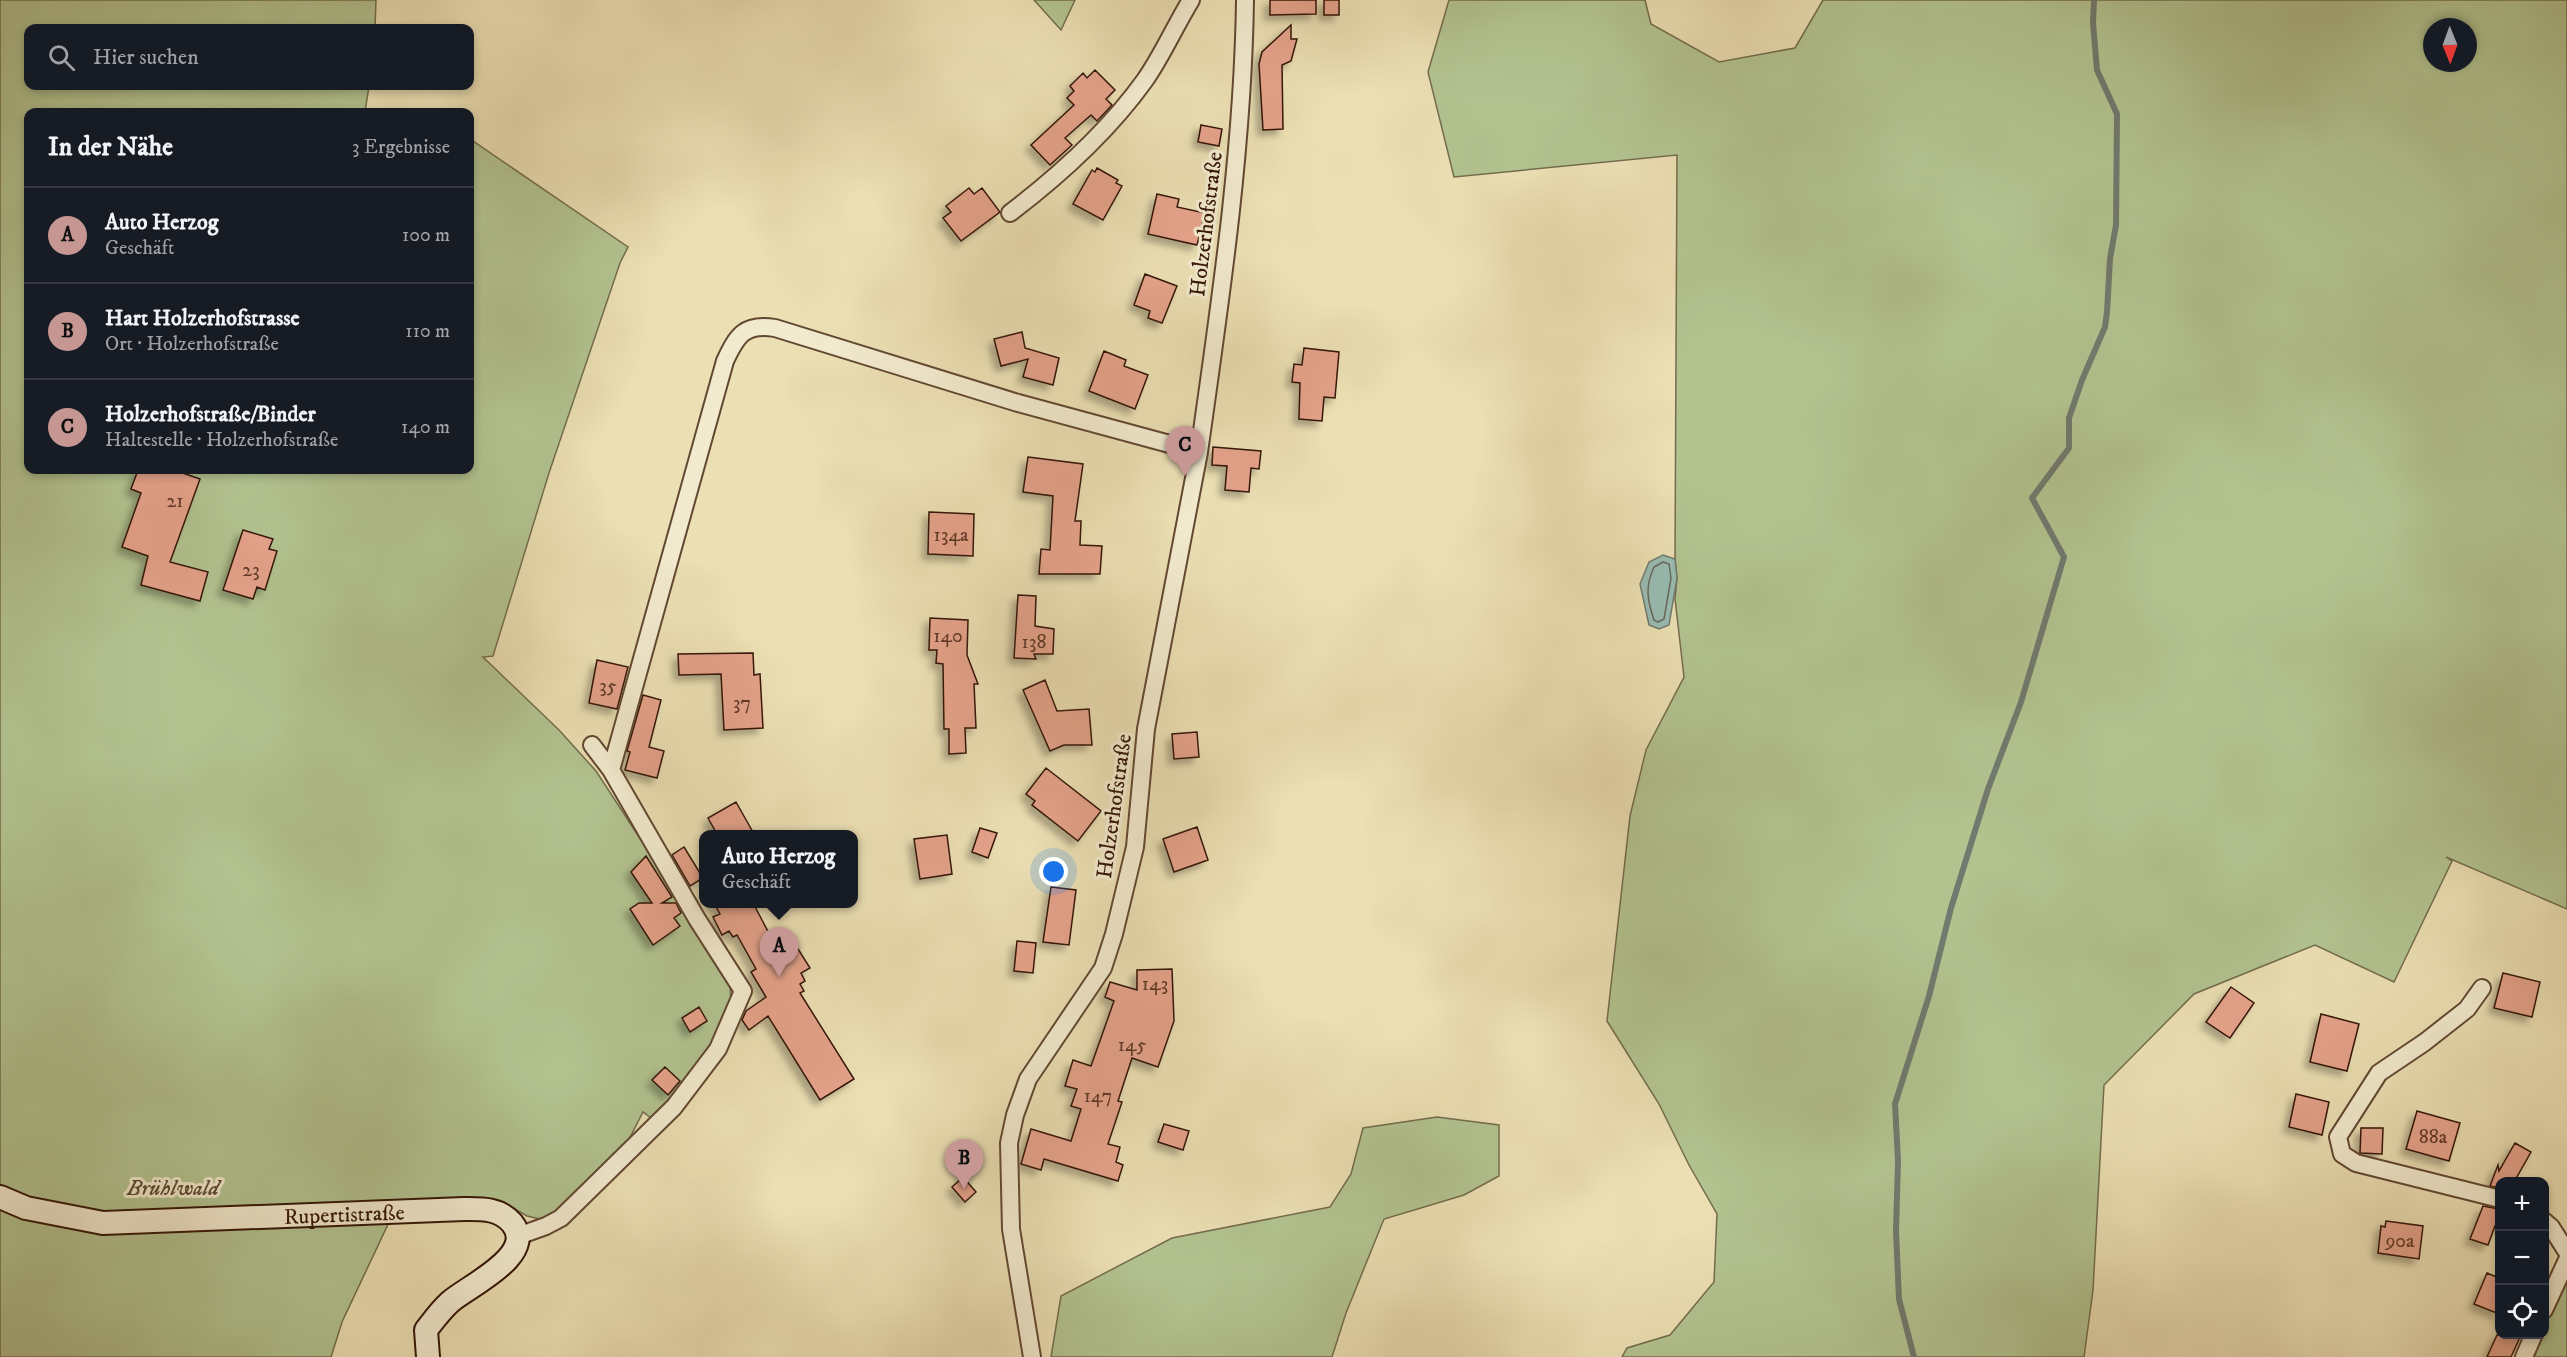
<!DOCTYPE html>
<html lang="de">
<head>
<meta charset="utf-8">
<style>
	:root { --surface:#171b24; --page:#242831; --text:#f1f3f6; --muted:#9ea1a6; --line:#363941; --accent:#c59692 }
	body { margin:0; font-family:"IM FELL DW Pica",serif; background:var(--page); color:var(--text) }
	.controls { position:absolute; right:18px; bottom:18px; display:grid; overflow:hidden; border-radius:12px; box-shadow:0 3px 9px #0003 }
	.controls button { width:54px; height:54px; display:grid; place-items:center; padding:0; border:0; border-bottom:2px solid var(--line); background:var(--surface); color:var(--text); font:30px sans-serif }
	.compass { position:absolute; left:2423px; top:18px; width:54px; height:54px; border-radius:50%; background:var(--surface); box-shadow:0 3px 9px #0003; rotate:179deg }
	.you { position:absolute; left:1054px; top:872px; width:21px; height:21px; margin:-15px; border:4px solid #fff; border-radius:50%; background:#1a73e8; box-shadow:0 0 0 9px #1a73e833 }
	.badge { display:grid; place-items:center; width:39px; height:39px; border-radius:50%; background:var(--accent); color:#111; font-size:20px; font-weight:700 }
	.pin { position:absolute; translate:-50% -50px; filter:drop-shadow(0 2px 3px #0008) }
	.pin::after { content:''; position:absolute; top:32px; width:21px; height:18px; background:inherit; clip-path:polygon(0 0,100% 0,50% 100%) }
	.popup { position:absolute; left:699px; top:830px; width:159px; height:78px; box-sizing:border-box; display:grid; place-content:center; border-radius:12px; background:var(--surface); filter:drop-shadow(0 2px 4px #0005); font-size:20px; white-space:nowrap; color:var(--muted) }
	.popup b { font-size:22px; color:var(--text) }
	.popup::after { content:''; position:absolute; left:50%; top:100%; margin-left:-12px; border:12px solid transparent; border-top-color:var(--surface) }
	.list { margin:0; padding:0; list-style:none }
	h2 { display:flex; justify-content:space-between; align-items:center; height:78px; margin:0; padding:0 24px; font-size:26px }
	h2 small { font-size:20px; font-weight:400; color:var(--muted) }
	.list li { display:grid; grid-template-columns:39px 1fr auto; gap:18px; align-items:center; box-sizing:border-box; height:96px; padding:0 24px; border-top:2px solid var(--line) }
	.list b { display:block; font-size:22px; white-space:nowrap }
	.list p { margin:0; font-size:20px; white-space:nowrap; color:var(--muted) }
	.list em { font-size:20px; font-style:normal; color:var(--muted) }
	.icon { flex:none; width:33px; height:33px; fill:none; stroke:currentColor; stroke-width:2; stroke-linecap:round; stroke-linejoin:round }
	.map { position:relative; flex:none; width:2567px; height:1357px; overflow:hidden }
	.search { position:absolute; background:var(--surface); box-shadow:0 3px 9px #0003; left:24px; top:24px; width:450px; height:66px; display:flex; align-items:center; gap:15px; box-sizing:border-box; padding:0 21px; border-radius:12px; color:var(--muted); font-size:22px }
	.panel { position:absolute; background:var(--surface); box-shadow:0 3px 9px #0003; left:24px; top:108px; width:450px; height:366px; border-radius:12px }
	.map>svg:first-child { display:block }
	.green { fill:#b2c390; stroke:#736c4c; stroke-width:1.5; fill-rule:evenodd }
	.water { fill:#99bcb3; stroke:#717a6e; stroke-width:1.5 }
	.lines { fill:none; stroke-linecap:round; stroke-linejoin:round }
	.shore { stroke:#66695d; stroke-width:1.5 }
	.stream { stroke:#717a6e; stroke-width:6 }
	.building { fill:#e4a28a; stroke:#341607; stroke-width:1.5; filter:url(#shadow) }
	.minor-casing { stroke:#624832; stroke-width:20 }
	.secondary-casing { stroke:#341607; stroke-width:26 }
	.minor { stroke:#f2eace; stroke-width:16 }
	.secondary { stroke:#f2eace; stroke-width:22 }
	.labels { text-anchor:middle; stroke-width:6; stroke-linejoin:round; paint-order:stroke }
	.number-label { font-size:20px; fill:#603928 }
	.street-label { font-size:22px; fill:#341607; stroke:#f2eace }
	.park-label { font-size:22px; font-style:italic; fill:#5a4a30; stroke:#f2eace }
</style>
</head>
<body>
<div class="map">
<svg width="2567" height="1357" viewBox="0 0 2567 1357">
	<defs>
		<filter id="shadow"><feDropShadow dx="-5.5" dy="5.5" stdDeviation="3" flood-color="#0004"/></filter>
	</defs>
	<rect width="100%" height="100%" fill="#ebdfb3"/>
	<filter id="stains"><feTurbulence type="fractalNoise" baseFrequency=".00333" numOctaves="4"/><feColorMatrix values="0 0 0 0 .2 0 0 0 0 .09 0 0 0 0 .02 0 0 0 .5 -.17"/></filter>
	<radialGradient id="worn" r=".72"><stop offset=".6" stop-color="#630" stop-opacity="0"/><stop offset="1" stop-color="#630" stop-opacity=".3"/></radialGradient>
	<path class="green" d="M 0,0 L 376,0 L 375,28 L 28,28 L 28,86 L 369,86 L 365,112 L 28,112 L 28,470 L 470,470 L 470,139 L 628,247 L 620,263 L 549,473 L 493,656 L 483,657 L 559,730 L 596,771 L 688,912 L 730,983 L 731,1004 L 722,1035 L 655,1121 L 643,1112 L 620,1157 L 554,1218 L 544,1220 L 527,1216 L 499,1200 L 399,1201 L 342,1322 L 331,1357 L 0,1357 Z
		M 1034,0 L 1075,0 L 1061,30 Z
		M 1449,0 L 1645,0 L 1651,24 L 1719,62 L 1795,48 L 1823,0 L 2567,0 L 2567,909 L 2446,857 L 2452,861 L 2394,982 L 2315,945 L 2194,994 L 2104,1085 L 2093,1290 L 2084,1357 L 1622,1357 L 1627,1348 L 1670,1335 L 1714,1282 L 1717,1214 L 1689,1165 L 1659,1104 L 1607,1021 L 1630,816 L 1646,750 L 1684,677 L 1675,599 L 1677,578 L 1675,559 L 1677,155 L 1454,177 L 1428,72 ZM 2432,27 L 2468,27 L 2468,63 L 2432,63 Z
		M 1437,1117 L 1499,1125 L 1499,1176 L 1464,1195 L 1384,1219 L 1346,1313 L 1332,1357 L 1051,1357 L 1061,1296 L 1172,1238 L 1330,1207 L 1351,1174 L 1363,1128 Z
		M 2567,1260 L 2567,1357 L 2524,1357 L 2534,1335 L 2544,1334 L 2545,1310 Z"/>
	<path class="water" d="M 1663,555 L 1675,559 L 1677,578 L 1669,625 L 1659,629 L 1649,625 L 1640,584 L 1649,562 Z"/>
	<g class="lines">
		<path class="shore" d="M 1663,562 L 1669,564 L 1671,578 L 1664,619 L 1658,622 L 1654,620 C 1647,599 1645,587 1654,567 Z"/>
		<path class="stream" d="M 1914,1357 L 1899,1299 L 1896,1231 L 1898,1161 L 1895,1104 L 1929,996 L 1951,908 L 1988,789 L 2021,702 L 2064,557 L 2032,498 L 2069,448 L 2069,418 L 2082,380 L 2105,327 L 2107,312 L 2110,259 L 2116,225 L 2117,114 L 2097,70 L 2093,23 L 2094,0"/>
	</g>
	<path class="building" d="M 1270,0 L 1316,0 L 1316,14 L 1270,15 Z
		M 1324,0 L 1339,0 L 1339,15 L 1324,15 Z
		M 1291,25 L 1291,39 L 1297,39 L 1291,61 L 1282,65 L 1283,129 L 1263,130 L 1259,64 L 1262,52 Z
		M 1095,70 L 1115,90 L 1106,99 L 1112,105 L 1097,121 L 1091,115 L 1065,138 L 1072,145 L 1050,165 L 1031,145 L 1074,105 L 1067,98 L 1074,91 L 1070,86 L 1083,73 L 1087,78 Z
		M 1201,125 L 1222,129 L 1219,146 L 1198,142 Z
		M 1097,168 L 1118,180 L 1116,183 L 1122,186 L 1103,220 L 1073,204 L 1092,170 L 1095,172 Z
		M 969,188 L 974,194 L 982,188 L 1000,212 L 961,241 L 943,218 L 951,212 L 946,206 Z
		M 1157,194 L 1179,199 L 1177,207 L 1205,213 L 1197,245 L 1148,234 Z
		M 1145,274 L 1177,286 L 1162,323 L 1148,318 L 1150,311 L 1134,305 Z
		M 1022,332 L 1025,348 L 1059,358 L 1053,385 L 1023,377 L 1028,359 L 1001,366 L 994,339 Z
		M 1304,348 L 1339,352 L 1335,398 L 1324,397 L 1322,421 L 1299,419 L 1300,383 L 1292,382 L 1294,364 L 1302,365 Z
		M 1104,351 L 1126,360 L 1124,366 L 1148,375 L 1135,409 L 1089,391 Z
		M 1213,447 L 1261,451 L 1259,469 L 1251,468 L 1249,492 L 1225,490 L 1227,466 L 1212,465 Z
		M 1028,457 L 1083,464 L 1075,521 L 1081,521 L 1080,545 L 1102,546 L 1100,574 L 1039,574 L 1041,549 L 1050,550 L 1053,496 L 1023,492 Z
		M 138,470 L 174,470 L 200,479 L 170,562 L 208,572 L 200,601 L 141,585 L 148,556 L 122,547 L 141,493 L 131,489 Z
		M 929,512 L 974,514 L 973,556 L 928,554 Z
		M 243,530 L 273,539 L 269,549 L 277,551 L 265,590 L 257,587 L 253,599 L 223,590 Z
		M 1018,595 L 1036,596 L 1035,626 L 1054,629 L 1053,654 L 1034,654 L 1036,659 L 1014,658 Z
		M 930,618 L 968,620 L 967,655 L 978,684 L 974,684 L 976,728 L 965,728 L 966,753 L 949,754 L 949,729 L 944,729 L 943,664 L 936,663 L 937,650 L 929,650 Z
		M 753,653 L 754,675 L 760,674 L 763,728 L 724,730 L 721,674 L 679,675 L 678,654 Z
		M 597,660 L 628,667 L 617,709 L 589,703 Z
		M 1045,680 L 1057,711 L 1089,709 L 1092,745 L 1064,745 L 1050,751 L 1023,690 Z
		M 643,695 L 661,700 L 649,747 L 664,751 L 657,778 L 625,770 L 630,752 L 627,751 Z
		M 1197,732 L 1199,757 L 1174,759 L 1172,734 Z
		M 1046,768 L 1101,811 L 1078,841 L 1032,805 L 1035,801 L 1026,794 Z
		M 736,802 L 754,834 L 717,834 L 708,818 Z
		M 1197,827 L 1208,860 L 1174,872 L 1163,839 Z
		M 980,828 L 997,833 L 988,858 L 972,852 Z
		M 947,835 L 952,874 L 920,879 L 914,839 Z
		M 684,847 L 703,878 L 690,886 L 672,855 Z
		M 646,856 L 672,897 L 662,903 L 676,903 L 681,913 L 674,918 L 680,926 L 653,945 L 630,909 L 639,903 L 652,903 L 631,872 Z
		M 1051,887 L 1076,890 L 1069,945 L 1043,942 Z
		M 714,903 L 753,903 L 780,954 L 795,944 L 810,968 L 801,973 L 805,981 L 800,984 L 804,991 L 800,993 L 854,1079 L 820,1100 L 768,1016 L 749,1030 L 742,1020 L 746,1011 L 766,997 L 751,972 L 756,969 L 737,935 L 733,937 L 729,931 L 722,935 L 713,917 L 720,914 Z
		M 1017,941 L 1036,943 L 1033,973 L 1014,971 Z
		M 1172,969 L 1174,1021 L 1158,1067 L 1132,1058 L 1118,1101 L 1122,1102 L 1108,1144 L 1120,1147 L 1116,1162 L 1123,1165 L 1118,1181 L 1044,1159 L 1041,1170 L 1021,1164 L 1031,1129 L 1071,1141 L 1081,1109 L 1071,1106 L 1077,1089 L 1065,1086 L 1073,1060 L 1091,1066 L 1114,1001 L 1105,997 L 1110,982 L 1137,990 L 1137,970 Z
		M 2503,973 L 2540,982 L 2532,1017 L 2494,1008 Z
		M 2231,987 L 2254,1003 L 2230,1038 L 2206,1022 Z
		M 699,1007 L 707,1021 L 690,1032 L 682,1018 Z
		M 2321,1014 L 2359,1024 L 2347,1071 L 2310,1062 Z
		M 665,1067 L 680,1081 L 668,1095 L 652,1080 Z
		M 2296,1094 L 2329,1102 L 2322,1135 L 2289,1127 Z
		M 2417,1111 L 2460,1123 L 2449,1161 L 2406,1149 Z
		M 1164,1124 L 1189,1131 L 1183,1150 L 1158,1142 Z
		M 2361,1128 L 2383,1128 L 2382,1154 L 2360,1153 Z
		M 2515,1143 L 2531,1152 L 2514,1182 L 2499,1182 L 2499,1188 L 2490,1186 L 2498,1165 L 2499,1171 Z
		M 963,1177 L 976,1192 L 965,1202 L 952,1187 Z
		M 2483,1206 L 2499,1209 L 2499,1227 L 2495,1226 L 2488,1245 L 2470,1239 Z
		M 2386,1221 L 2423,1226 L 2419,1259 L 2378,1253 L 2381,1226 L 2385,1227 Z
		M 2487,1273 L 2499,1278 L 2499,1314 L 2474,1304 Z
		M 2497,1335 L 2521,1335 L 2511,1357 L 2487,1357 Z"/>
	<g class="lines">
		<defs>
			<path id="minor" d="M 1010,213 C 1060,175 1107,133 1145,80 C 1162,56 1175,26 1191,0
				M 611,770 L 725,361 C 737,335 745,323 775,328 L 1018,403 L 1199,452
				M 2482,988 L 2467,1009 L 2425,1042 L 2379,1073 L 2338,1137 L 2342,1154 L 2356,1163 L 2500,1199
				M 2544,1221 L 2551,1227 L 2567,1252
				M 518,1236 L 546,1226 L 561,1218 L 674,1107 L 718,1049 L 743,991 L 697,919 L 611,770 L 592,745
				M 2544,1310 L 2567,1260
				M 1032,1357 L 1011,1229 L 1009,1143 L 1015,1115 L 1028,1079 L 1103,968 L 1114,934 L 1135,847 L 1146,729 L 1199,452 C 1220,303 1243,151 1245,0
				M 2524,1357 L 2534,1334"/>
			<g id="secondary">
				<path id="s1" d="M 0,1197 L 26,1208 L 103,1223 L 464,1209 C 482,1209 499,1208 512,1223 C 538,1255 468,1286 450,1302 C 441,1310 433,1321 426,1330 L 428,1357"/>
			</g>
		</defs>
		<use href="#minor" class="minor-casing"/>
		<use href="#secondary" class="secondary-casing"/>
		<use href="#minor" class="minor"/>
		<use href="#secondary" class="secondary"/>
	</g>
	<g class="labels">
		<g class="number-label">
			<text x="175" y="507">21</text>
			<text x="951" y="541">134a</text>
			<text x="251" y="576">23</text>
			<text x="948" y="642">140</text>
			<text x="1034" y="648">138</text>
			<text x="608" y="692">35</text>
			<text x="742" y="709">37</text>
			<text x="1155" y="990">143</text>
			<text x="1132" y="1051">145</text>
			<text x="1098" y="1102">147</text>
			<text x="2433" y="1143">88a</text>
			<text x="2400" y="1247">90a</text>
		</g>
		<g class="street-label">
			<text transform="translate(1205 224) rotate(-83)" y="8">Holzerhofstraße</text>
			<text transform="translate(1113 806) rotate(-82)" y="8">Holzerhofstraße</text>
			<text dy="8" stroke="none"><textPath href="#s1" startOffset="348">Rupertistraße</textPath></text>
		</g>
		<g class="park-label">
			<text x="173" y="1195">Brühlwald</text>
		</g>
	</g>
	<rect width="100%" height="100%" filter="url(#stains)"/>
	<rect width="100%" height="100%" fill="url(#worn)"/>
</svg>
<div class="controls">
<button>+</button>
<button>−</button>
<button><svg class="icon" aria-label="locate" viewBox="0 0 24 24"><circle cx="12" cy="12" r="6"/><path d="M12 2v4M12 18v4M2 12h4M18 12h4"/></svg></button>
</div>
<svg class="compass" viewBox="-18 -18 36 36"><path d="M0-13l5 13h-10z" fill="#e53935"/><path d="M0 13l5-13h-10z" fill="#9ea1a6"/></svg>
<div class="you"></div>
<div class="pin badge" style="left:779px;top:977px">A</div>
<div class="popup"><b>Auto Herzog</b>Geschäft</div>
<div class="pin badge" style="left:964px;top:1189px">B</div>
<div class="pin badge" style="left:1185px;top:476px">C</div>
<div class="search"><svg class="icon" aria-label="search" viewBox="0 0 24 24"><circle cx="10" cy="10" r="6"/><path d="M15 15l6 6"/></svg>Hier suchen</div>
<section class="panel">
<h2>In der Nähe<small>3 Ergebnisse</small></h2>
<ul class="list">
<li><span class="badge">A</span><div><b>Auto Herzog</b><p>Geschäft</p></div><em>100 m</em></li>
<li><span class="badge">B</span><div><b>Hart Holzerhofstrasse</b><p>Ort · Holzerhofstraße</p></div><em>110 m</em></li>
<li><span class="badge">C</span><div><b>Holzerhofstraße/Binder</b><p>Haltestelle · Holzerhofstraße</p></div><em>140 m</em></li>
</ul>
</section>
</div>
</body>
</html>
